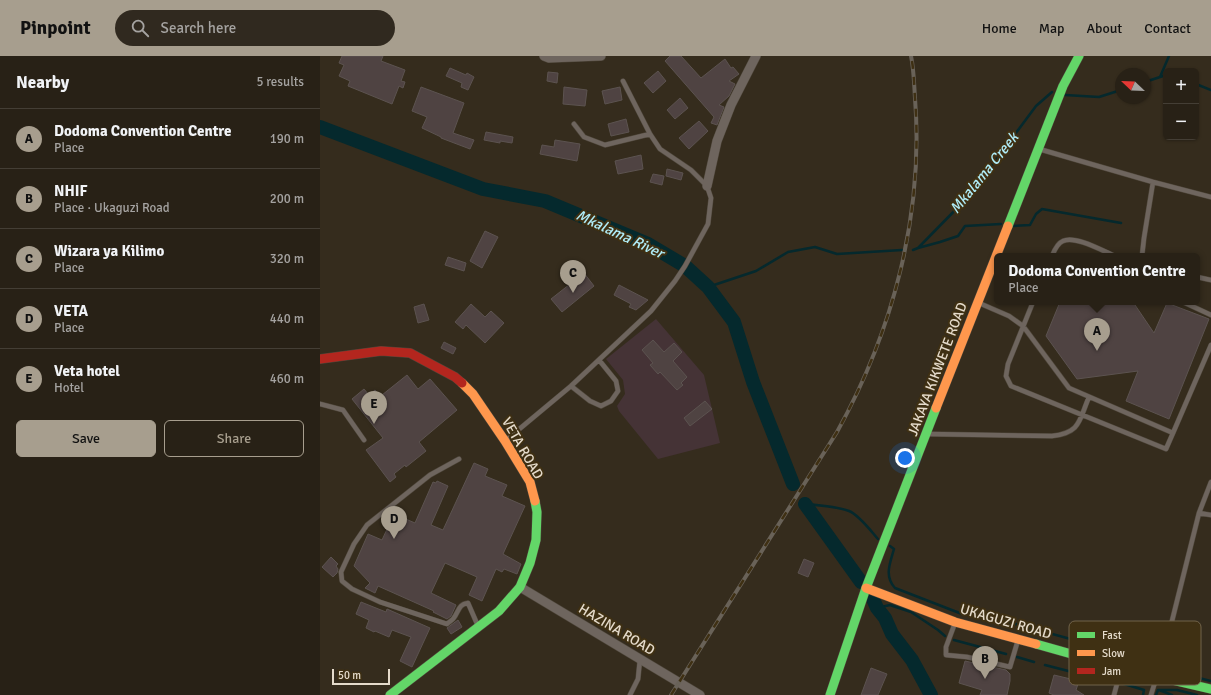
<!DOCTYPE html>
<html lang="en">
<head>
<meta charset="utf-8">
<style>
	:root { --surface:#282116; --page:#30291f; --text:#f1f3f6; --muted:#a5a3a1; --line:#443e35; --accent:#a79e8e }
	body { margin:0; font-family:Signika,sans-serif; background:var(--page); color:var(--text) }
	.controls { position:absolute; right:12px; top:12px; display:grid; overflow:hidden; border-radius:6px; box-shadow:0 1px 3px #0004 }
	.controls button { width:36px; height:36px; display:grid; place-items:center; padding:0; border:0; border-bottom:1px solid var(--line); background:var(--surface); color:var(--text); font:20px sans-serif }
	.compass { position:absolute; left:795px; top:12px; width:36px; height:36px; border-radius:50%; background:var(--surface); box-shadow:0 1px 3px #0004; rotate:293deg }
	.scale { position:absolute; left:12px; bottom:10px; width:58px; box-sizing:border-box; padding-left:4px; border:2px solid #e5dbcb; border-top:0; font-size:11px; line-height:14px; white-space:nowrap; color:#e5dbcb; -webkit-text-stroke:3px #3f3013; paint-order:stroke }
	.you { position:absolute; left:585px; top:402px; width:14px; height:14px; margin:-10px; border:3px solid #fff; border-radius:50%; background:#1a73e8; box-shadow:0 0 0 6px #1a73e833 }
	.badge { display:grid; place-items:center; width:26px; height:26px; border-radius:50%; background:var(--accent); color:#111; font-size:13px; font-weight:700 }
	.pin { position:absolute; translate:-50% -33px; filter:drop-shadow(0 1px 2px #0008) }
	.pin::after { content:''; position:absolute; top:21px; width:14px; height:12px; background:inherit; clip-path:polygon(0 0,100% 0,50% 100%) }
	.popup { position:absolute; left:674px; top:197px; width:206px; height:52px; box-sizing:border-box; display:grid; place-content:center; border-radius:6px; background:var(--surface); filter:drop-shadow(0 1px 3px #0005); font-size:13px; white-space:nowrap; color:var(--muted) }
	.popup b { font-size:15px; color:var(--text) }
	.popup::after { content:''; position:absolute; left:50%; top:100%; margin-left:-8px; border:8px solid transparent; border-top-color:var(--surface) }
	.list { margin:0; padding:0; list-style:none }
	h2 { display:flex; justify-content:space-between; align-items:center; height:52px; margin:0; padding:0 16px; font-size:17px }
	h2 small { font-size:13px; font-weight:400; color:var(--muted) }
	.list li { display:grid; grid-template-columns:26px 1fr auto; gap:12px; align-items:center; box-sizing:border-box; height:60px; padding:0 16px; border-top:1px solid var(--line) }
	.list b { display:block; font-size:15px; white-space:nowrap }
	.list p { margin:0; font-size:13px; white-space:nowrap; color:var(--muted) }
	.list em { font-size:13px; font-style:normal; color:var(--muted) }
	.actions { display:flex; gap:8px; padding:12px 16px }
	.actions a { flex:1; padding:9px 0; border:1px solid var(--accent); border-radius:6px; text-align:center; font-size:14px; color:var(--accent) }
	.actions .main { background:var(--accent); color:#111 }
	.icon { flex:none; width:22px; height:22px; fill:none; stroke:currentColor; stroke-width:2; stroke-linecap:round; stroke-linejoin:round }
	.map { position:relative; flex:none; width:891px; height:639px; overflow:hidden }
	header { display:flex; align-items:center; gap:24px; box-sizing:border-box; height:56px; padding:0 20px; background:var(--accent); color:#111 }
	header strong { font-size:19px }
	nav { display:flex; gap:22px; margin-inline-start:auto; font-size:14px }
	.search { width:280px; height:36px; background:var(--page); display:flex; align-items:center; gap:10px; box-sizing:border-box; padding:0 14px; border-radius:22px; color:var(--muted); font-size:15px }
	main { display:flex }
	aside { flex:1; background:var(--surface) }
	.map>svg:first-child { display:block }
	.education { fill:#453336 }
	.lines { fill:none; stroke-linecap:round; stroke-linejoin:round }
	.stream { stroke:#05292d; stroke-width:2.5 }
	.river { stroke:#05292d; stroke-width:14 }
	.building { fill:#4f4342; stroke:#5c5350 }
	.lane-casing { stroke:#4f473b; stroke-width:5.5 }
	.street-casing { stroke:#4f473b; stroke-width:10 }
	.fast-casing { stroke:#4f473b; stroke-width:10 }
	.slow-casing { stroke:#4f473b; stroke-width:10 }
	.jam-casing { stroke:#4f473b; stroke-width:10 }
	.lane { stroke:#6e655e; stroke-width:4.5 }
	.street { stroke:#6e655e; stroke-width:9 }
	.fast { stroke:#63d668; stroke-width:9 }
	.slow { stroke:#ff974d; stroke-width:9 }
	.jam { stroke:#b3261e; stroke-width:9 }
	.rail-casing { stroke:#696258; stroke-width:4 }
	.rail { stroke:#3f3013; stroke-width:2.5; stroke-dasharray:8; stroke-linecap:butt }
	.labels { text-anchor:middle; stroke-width:4; stroke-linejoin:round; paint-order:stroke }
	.street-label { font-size:14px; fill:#e5dbcb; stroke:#3f3013 }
	.water-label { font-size:15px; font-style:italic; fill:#b0edf8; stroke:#3f3013 }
	.key { fill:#3f3013; stroke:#71634a; stroke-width:1 }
	.key-label { font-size:11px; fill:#e5dbcb }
</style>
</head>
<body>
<header>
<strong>Pinpoint</strong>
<div class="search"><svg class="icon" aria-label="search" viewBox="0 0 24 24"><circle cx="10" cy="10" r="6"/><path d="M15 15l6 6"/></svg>Search here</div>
<nav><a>Home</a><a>Map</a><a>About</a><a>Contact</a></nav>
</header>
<main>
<aside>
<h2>Nearby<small>5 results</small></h2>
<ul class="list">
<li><span class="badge">A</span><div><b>Dodoma Convention Centre</b><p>Place</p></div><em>190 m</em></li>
<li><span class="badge">B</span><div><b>NHIF</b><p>Place · Ukaguzi Road</p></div><em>200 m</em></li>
<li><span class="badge">C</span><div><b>Wizara ya Kilimo</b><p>Place</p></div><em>320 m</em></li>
<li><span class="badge">D</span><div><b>VETA</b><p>Place</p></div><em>440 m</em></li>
<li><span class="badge">E</span><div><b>Veta hotel</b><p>Hotel</p></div><em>460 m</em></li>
</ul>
<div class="actions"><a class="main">Save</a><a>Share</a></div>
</aside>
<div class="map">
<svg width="891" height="639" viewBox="0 0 891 639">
	<rect width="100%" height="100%" fill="#352c1d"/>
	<path class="education" d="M 336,263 L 384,319 L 400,387 L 338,403 L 299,355 L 297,350 L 305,338 L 303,324 L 286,303 Z"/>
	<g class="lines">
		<path class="stream" d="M 840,21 L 849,0
			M 825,26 L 846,19
			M 876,28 L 891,34
			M 745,39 L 779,41 L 801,34
			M 693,170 L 710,169 L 716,158 L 722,153 L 801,167
			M 598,192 L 620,186 L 638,180 L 645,170 L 681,168
			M 593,194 L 598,192 L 649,140 L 716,50 L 732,36
			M 388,231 L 436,215 L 468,196 L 495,191 L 517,198 L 582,194
			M 485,448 C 499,449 516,450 529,455 C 539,459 551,475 558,483
			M 570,490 L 574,493 C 570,507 564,520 575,532 L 642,558 L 663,559 L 776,590 L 800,602 L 833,610
			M 557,552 L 570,549 L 591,556 L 618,574 L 625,580
			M 634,584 L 686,598
			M 697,601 L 714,606
			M 725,609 L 791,626
			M 845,613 L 855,615
			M 863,618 L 891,625
			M 801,627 L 824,634 L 823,639
			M 838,634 L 857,634 L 877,639
			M 839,634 L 852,639
			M 836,639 L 838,634"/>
		<path class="river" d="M 0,71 L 163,133 L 225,145 L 328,188 L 365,210 L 388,231 L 414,266 L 433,326 L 473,428
			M 485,448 L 541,526
			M 553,543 L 557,552 L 565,562 L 572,578 L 592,604 L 611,639"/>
	</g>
	<path class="building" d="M 22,0 L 63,0 L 61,5 L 85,14 L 81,25 L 85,26 L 83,32 L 79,30 L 72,48 L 28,30 L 30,25 L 19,20 L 24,9 L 19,7 Z
		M 350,0 L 361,0 L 381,22 L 405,3 L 411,12 L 413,11 L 419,18 L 409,25 L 415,28 L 409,40 L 399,49 L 404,51 L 397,69 L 391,67 L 394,61 L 345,5 Z
		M 130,12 L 146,19 L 147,17 L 154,21 L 148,34 L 141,31 L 142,27 L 126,20 Z
		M 338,15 L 346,25 L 333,37 L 324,27 Z
		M 228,16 L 238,17 L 237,27 L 227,25 Z
		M 101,31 L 144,47 L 133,77 L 154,84 L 150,93 L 121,82 L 121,81 L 102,72 L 107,61 L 92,55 Z
		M 244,31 L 267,34 L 265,50 L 243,48 Z
		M 300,31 L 302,44 L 285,48 L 282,35 Z
		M 360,42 L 368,52 L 355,63 L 347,54 Z
		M 306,63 L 309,76 L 291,80 L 288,68 Z
		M 379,65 L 388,75 L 369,93 L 359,82 Z
		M 166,76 L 193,81 L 192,87 L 180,85 L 180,87 L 164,84 Z
		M 235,84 L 260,88 L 257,105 L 220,98 L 222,89 L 234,91 Z
		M 321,99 L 323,113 L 298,118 L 295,105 Z
		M 347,113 L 363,117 L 361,124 L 346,120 Z
		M 333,118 L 344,120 L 342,129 L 330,126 Z
		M 165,175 L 178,181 L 162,212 L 150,205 Z
		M 128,201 L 146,207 L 144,215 L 125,209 Z
		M 252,207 L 263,212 L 260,219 L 249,214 Z
		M 264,217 L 274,230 L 242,256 L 231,243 Z
		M 299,229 L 328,244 L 316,254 L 309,251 L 311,248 L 294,239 Z
		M 740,246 L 813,246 L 834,277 L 847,247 L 889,263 L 849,363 L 806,345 L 818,315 L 757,323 L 726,280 Z
		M 104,248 L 109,264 L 98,267 L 94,251 Z
		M 151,248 L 165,261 L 171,255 L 184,267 L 165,287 L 146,269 L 143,273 L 135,266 Z
		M 333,284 L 344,296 L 354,287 L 362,296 L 353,305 L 367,321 L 361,327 L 363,329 L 357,334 L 340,316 L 338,318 L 330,309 L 333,307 L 322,294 Z
		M 124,286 L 136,292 L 133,298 L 121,292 Z
		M 87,319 L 98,333 L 110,323 L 137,354 L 99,386 L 106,395 L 86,411 L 85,409 L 75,417 L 74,418 L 76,421 L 70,426 L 46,394 L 63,382 L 32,343 L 44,333 L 49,339 L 55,334 L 58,338 L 61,337 L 62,339 Z
		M 385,345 L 392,353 L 370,370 L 364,362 Z
		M 154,407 L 168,413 L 165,420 L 187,429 L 182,440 L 205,450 L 183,498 L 201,508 L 197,518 L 184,513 L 182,516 L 176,513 L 162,545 L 149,539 L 157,521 L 125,507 L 111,537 L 136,549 L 131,560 L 127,563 L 113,556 L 114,555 L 58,530 L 55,537 L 45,532 L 50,527 L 34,510 L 48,478 L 62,484 L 74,458 L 95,467 L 113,426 L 116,427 L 117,425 L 128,430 L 111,469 L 123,474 Z
		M 11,501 L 18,508 L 16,510 L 18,513 L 17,517 L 13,521 L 2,511 Z
		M 484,503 L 494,507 L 488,521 L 478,517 Z
		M 41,546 L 66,556 L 67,553 L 110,572 L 92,611 L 80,605 L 91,581 L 72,574 L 69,581 L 55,575 L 54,576 L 46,572 L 49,564 L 36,558 Z
		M 138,564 L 142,571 L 131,578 L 127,572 Z
		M 645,605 L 686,614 L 690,618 L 690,625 L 687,639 L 660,639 L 662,634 L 639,627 Z
		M 551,612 L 567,618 L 558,639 L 541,639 Z
		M 734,619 L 759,625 L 756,634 L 764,639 L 734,639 L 729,637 Z"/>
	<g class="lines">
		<defs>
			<path id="lane" d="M 254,68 L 264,81 L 285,89 L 330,78
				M 719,93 L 833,126 L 891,141
				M 732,200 C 734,195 738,187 743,185 C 755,179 783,195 795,200
				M 822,200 L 824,182 L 833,126
				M 877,221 L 891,224
				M 713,246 L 688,308 L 686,320 L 691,330 L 846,393 L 853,377
				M 863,246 L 891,259
				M 659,247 L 689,260 L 703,270 L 749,332 L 853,377 L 891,289
				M 251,330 L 270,345 L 281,350 L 291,345 L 298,335 L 296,325 L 279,304
				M 0,348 L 23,354 L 44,384
				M 608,378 L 732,380 C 761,377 759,364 769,341
				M 185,385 L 251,330 L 331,255 L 355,225 L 365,210 L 388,168 L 391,142 L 387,130 L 371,114 L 340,93 L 330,78 L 303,25
				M 139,403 L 110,419 L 47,469 L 34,488 L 21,516 L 22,525 L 32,533 L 60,546 L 127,568 C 129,566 131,565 133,563 C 139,556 138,548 148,547 L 158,570
				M 879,457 L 891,426
				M 635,567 L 626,591 L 626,599 L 647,601 L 690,611 L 698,584
				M 310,639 L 318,623 L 320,603
				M 794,639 L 801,613
				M 831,639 L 844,597 L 879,457 L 891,459"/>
			<path id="street" d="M 224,0 L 229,2 L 281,0
				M 387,130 L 397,85 L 411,49 L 436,0
				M 200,531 L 380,639"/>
			<path id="fast" d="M 688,170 L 743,30 L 759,0
				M 716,588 L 801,612 L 891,633
				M 70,639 L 179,555 L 200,531 L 210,507 L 216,484 L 217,456 L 215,445
				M 510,639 L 546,532 L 616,352"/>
			<path id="slow" d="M 142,327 L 153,338 L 185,385 L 210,426 L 215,445
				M 616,352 L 688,170
				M 546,532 L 635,566 L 716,588"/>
			<path id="jam" d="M 0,303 L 61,295 L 90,297 L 135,321 L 142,327"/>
		</defs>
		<use href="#lane" class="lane-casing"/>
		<use href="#street" class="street-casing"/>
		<use href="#fast" class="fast-casing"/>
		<use href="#slow" class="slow-casing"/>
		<use href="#jam" class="jam-casing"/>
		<use href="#lane" class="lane"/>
		<use href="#street" class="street"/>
		<use href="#fast" class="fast"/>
		<use href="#slow" class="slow"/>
		<use href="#jam" class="jam"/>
		<defs>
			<path id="rail" d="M 351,639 L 517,376 C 573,275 604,158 595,42 C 594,28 594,14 591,0"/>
		</defs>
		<use href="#rail" class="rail-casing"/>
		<use href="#rail" class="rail"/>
	</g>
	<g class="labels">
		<g class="street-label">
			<text transform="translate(617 313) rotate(-69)" y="5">JAKAYA KIKWETE ROAD</text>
			<text transform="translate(203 392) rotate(60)" y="5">VETA ROAD</text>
			<text transform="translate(686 565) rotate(16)" y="5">UKAGUZI ROAD</text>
			<text transform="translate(297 573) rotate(31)" y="5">HAZINA ROAD</text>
		</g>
		<g class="water-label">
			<text transform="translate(664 117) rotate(-51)" y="5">Mkalama Creek</text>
			<text transform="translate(300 178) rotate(25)" y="5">Mkalama River</text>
		</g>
	</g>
	<rect x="749" y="565" width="132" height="64" rx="6" class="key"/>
	<rect x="757" y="576" width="18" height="6" fill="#63d668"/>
	<rect x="757" y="594" width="18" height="6" fill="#ff974d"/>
	<rect x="757" y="612" width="18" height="6" fill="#b3261e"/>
	<g class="key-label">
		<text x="782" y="583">Fast</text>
		<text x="782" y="601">Slow</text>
		<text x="782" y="619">Jam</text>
	</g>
</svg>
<div class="controls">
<button>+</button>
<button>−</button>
</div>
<svg class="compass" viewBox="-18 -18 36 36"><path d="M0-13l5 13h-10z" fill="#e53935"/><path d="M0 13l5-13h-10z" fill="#a5a3a1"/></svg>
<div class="scale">50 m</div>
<div class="you"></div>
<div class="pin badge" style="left:777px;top:295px">A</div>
<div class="popup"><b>Dodoma Convention Centre</b>Place</div>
<div class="pin badge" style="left:665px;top:623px">B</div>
<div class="pin badge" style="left:253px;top:237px">C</div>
<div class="pin badge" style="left:74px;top:483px">D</div>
<div class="pin badge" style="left:54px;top:368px">E</div>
</div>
</main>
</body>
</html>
